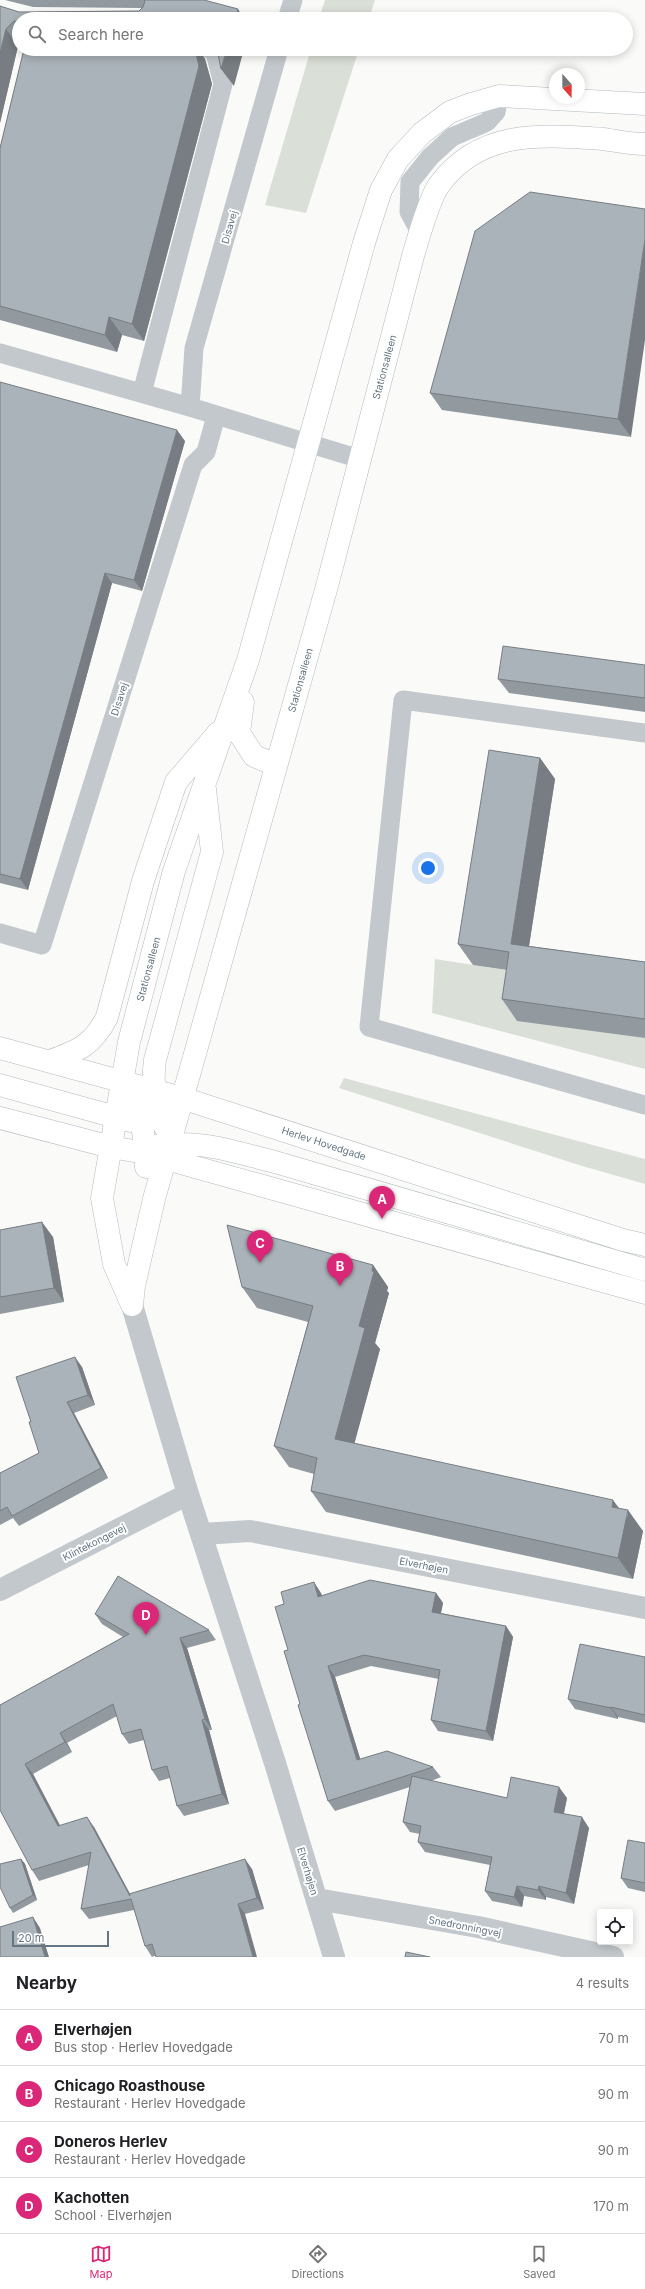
<!DOCTYPE html>
<html lang="en">
<head>
<meta charset="utf-8">
<style>
	:root { --surface:#fff; --page:#f6f6f6; --text:#202124; --muted:#757577; --line:#e0e0e0; --accent:#db2777 }
	body { margin:0; font-family:Inter,sans-serif; background:var(--page); color:var(--text) }
	.controls { position:absolute; right:12px; bottom:12px; display:grid; overflow:hidden; border-radius:4px; box-shadow:0 2px 10px #0003 }
	.controls button { width:36px; height:36px; display:grid; place-items:center; padding:0; border:0; border-bottom:1px solid var(--line); background:var(--surface); color:var(--text); font:20px sans-serif }
	.compass { position:absolute; left:549px; top:68px; width:36px; height:36px; border-radius:50%; background:var(--surface); box-shadow:0 2px 10px #0003; rotate:159deg }
	.scale { position:absolute; left:12px; bottom:10px; width:97px; box-sizing:border-box; padding-left:4px; border:2px solid #657683; border-top:0; font-size:11px; line-height:14px; white-space:nowrap; color:#657683; -webkit-text-stroke:3px #fff; paint-order:stroke }
	.you { position:absolute; left:428px; top:868px; width:14px; height:14px; margin:-10px; border:3px solid #fff; border-radius:50%; background:#1a73e8; box-shadow:0 0 0 6px #1a73e833 }
	.badge { display:grid; place-items:center; width:26px; height:26px; border-radius:50%; background:var(--accent); color:#fff; font-size:13px; font-weight:700 }
	.pin { position:absolute; translate:-50% -33px; filter:drop-shadow(0 1px 2px #0008) }
	.pin::after { content:''; position:absolute; top:21px; width:14px; height:12px; background:inherit; clip-path:polygon(0 0,100% 0,50% 100%) }
	.list { margin:0; padding:0; list-style:none }
	h2 { display:flex; justify-content:space-between; align-items:center; height:52px; margin:0; padding:0 16px; font-size:17px }
	h2 small { font-size:13px; font-weight:400; color:var(--muted) }
	.list li { display:grid; grid-template-columns:26px 1fr auto; gap:12px; align-items:center; box-sizing:border-box; height:56px; padding:0 16px; border-top:1px solid var(--line) }
	.list b { display:block; font-size:15px; white-space:nowrap }
	.list p { margin:0; font-size:13px; white-space:nowrap; color:var(--muted) }
	.list em { font-size:13px; font-style:normal; color:var(--muted) }
	.icon { flex:none; width:22px; height:22px; fill:none; stroke:currentColor; stroke-width:2; stroke-linecap:round; stroke-linejoin:round }
	.map { position:relative; flex:none; width:645px; height:1957px; overflow:hidden }
	.search { position:absolute; background:var(--surface); box-shadow:0 2px 10px #0003; left:12px; right:12px; top:12px; height:44px; display:flex; align-items:center; gap:10px; box-sizing:border-box; padding:0 14px; border-radius:22px; color:var(--muted); font-size:15px }
	.sheet { height:276px; background:var(--surface) }
	nav { display:flex; justify-content:space-around; align-items:center; box-sizing:border-box; height:56px; border-top:1px solid var(--line); background:var(--surface); font-size:11px; color:var(--muted) }
	nav a { display:grid; justify-items:center; gap:2px }
	nav .on { color:var(--accent) }
	.map>svg:first-child { display:block }
	.green { fill:#dadfd7 }
	.lines { fill:none; stroke-linecap:round; stroke-linejoin:round }
	.secondary-casing { stroke:#b3babf; stroke-width:23 }
	.lane { stroke:#c3c8cc; stroke-width:19 }
	.street { stroke:#c3c8cc; stroke-width:22 }
	.secondary { stroke:#fff; stroke-width:22 }
	.wall { fill:#929a9f }
	.shaded-wall { fill:#777d82 }
	.building { fill:#aab3b9; stroke:#777d82 }
	.labels { text-anchor:middle; stroke-width:4; stroke-linejoin:round; paint-order:stroke }
	.street-label { font-size:10px; fill:#657683; stroke:#fff }
</style>
</head>
<body>
<div class="map">
<svg width="645" height="1957" viewBox="0 0 645 1957">
	<rect width="100%" height="100%" fill="#fafaf8"/>
	<path class="green" d="M 325,0 L 375,0 L 369,19 L 319,19 Z
		M 311,49 L 359,49 L 306,213 L 265,205 Z
		M 435,959 L 524,973 L 517,1020 L 645,1038 L 645,1069 L 432,1013 Z
		M 344,1078 L 645,1159 L 645,1184 L 579,1165 L 339,1088 Z"/>
	<g class="lines">
		<defs>
			<path id="secondary" d="M 243,702 L 239,733 L 254,756 L 276,765
				M 0,1048 L 182,1098 L 623,1240 L 645,1245
				M 50,1061 C 78,1051 93,1045 107,1017 L 143,881 L 176,782 L 218,733
				M 124,1081 C 143,1112 144,1131 146,1167
				M 0,1085 L 130,1121
				M 0,1118 L 111,1147 L 145,1153 L 645,1293
				M 176,1143 C 156,1120 151,1089 155,1060 L 212,852 L 205,789
				M 156,1146 C 199,1139 234,1152 275,1162 L 645,1270
				M 132,1305 L 114,1264 L 102,1198 L 129,1042 L 174,871 L 248,660 L 364,243 L 381,190 L 398,159 L 422,133 L 450,112 L 471,104 L 499,96 L 645,104
				M 132,1305 L 134,1286 L 154,1199 L 327,586 L 413,256 C 418,239 429,199 439,185 C 480,129 541,135 603,139 C 617,141 631,144 645,144"/>
		</defs>
		<use href="#secondary" class="secondary-casing"/>
		<path class="lane" d="M 287,19 L 293,0
			M 420,232 L 409,212 L 410,182 L 430,157 L 452,137 L 487,122 L 496,112 L 499,96
			M 0,353 L 190,407 L 360,459
			M 142,393 L 223,84 L 215,53 L 210,49
			M 190,407 L 194,348 L 279,49
			M 645,733 L 403,700 L 369,1027 L 645,1105
			M 0,933 L 42,945 L 193,465 L 206,452 L 216,416"/>
		<path class="street" d="M 132,1305 L 188,1494 L 275,1763 L 334,1957
			M 202,1534 L 250,1531 L 645,1608
			M 0,1590 L 188,1494
			M 317,1899 L 478,1927 L 613,1957"/>
		<use href="#secondary" class="secondary"/>
	</g>
	<path class="wall" d="M 5,0 L 204,0 L 244,19 L 19,19 L 19,46 L 18,46 L 0,123 L 0,6 L 19,12 L 139,11 L 142,8 L 33,7 Z
		M 24,49 L 199,49 L 200,51 L 205,59 L 212,84 L 144,341 L 122,335 L 117,352 L 0,320 L 0,148 Z
		M 530,192 L 631,437 L 442,410 L 430,393 Z
		M 0,382 L 185,441 L 142,591 L 112,583 L 28,890 L 0,883 Z
		M 645,665 L 645,712 L 509,693 L 498,679 Z
		M 540,758 L 555,779 L 529,946 L 645,962 L 645,1038 L 517,1021 L 502,999 L 507,970 L 473,965 L 458,944 Z
		M 0,1230 L 53,1237 L 64,1302 L 0,1314 Z
		M 373,1265 L 388,1287 L 387,1291 L 389,1293 L 375,1343 L 380,1349 L 354,1443 L 619,1508 L 643,1531 L 633,1579 L 326,1512 L 311,1491 L 314,1474 L 289,1467 L 274,1446 L 308,1322 L 257,1308 L 242,1287 Z
		M 82,1367 L 95,1405 L 74,1413 L 108,1478 L 19,1526 L 13,1518 L 0,1525 L 0,1473 L 39,1453 L 31,1422 Z
		M 321,1593 L 322,1595 L 436,1593 L 443,1603 L 441,1613 L 506,1626 L 513,1637 L 493,1741 L 438,1731 L 431,1720 L 439,1679 L 371,1666 L 335,1677 L 360,1759 L 433,1767 L 441,1777 L 431,1781 L 507,1798 L 567,1798 L 564,1813 L 589,1828 L 574,1904 L 546,1897 L 546,1900 L 524,1896 L 522,1907 L 492,1901 L 485,1891 L 490,1865 L 425,1852 L 418,1842 L 420,1834 L 410,1832 L 403,1822 L 410,1787 L 335,1811 L 328,1801 L 300,1704 L 288,1650 Z
		M 95,1614 L 209,1630 L 216,1640 L 187,1648 L 212,1730 L 209,1730 L 229,1804 L 184,1816 L 177,1806 L 170,1778 L 159,1781 L 152,1770 L 144,1740 L 129,1744 L 122,1734 L 117,1716 L 67,1743 L 72,1752 L 33,1774 L 60,1825 L 94,1827 L 130,1894 L 252,1869 L 264,1909 L 245,1914 L 152,1957 L 145,1946 L 134,1910 L 89,1919 L 81,1909 L 89,1865 L 39,1881 L 32,1870 L 0,1705 L 123,1637 L 102,1624 Z
		M 645,1657 L 645,1723 L 618,1717 L 618,1719 L 575,1709 L 568,1699 Z
		M 645,1843 L 645,1892 L 628,1888 L 621,1878 Z
		M 21,1859 L 25,1864 L 37,1900 L 13,1913 L 10,1908 Z"/>
	<path class="shaded-wall" d="M 238,9 L 244,19 L 235,19 Z
		M 6,29 L 18,46 L 0,123 L 0,53 Z
		M 195,49 L 199,49 L 200,51 L 205,59 L 212,84 L 144,341 L 132,324 Z
		M 227,49 L 244,49 L 234,86 L 221,69 Z
		M 645,239 L 645,340 L 631,437 L 618,419 Z
		M 109,317 L 122,335 L 117,352 L 105,335 Z
		M 177,430 L 185,441 L 142,591 L 134,580 Z
		M 105,573 L 112,583 L 28,890 L 20,879 Z
		M 540,758 L 555,779 L 526,965 L 511,944 Z
		M 42,1222 L 53,1237 L 64,1302 L 54,1288 Z
		M 373,1265 L 388,1287 L 387,1291 L 389,1293 L 375,1343 L 380,1349 L 350,1460 L 335,1439 L 359,1326 Z
		M 75,1357 L 82,1367 L 95,1405 L 88,1395 Z
		M 67,1402 L 74,1413 L 108,1478 L 101,1468 Z
		M 613,1500 L 627,1519 L 628,1510 L 643,1531 L 633,1579 L 618,1558 L 612,1507 Z
		M 314,1582 L 321,1593 L 325,1607 L 318,1597 Z
		M 436,1593 L 443,1603 L 439,1622 L 432,1612 Z
		M 506,1626 L 513,1637 L 493,1741 L 486,1731 Z
		M 180,1638 L 187,1648 L 212,1730 L 205,1719 Z
		M 328,1666 L 335,1677 L 364,1771 L 357,1760 Z
		M 611,1707 L 618,1717 L 618,1719 L 611,1708 Z
		M 202,1720 L 209,1730 L 229,1804 L 222,1794 Z
		M 60,1733 L 67,1743 L 72,1752 L 65,1742 Z
		M 25,1764 L 33,1774 L 65,1836 L 58,1826 Z
		M 559,1787 L 567,1798 L 562,1822 L 554,1812 Z
		M 87,1817 L 94,1827 L 137,1907 L 130,1896 Z
		M 582,1817 L 589,1828 L 574,1904 L 566,1893 Z
		M 21,1859 L 25,1864 L 37,1900 L 33,1895 Z
		M 245,1859 L 252,1869 L 264,1909 L 257,1898 Z
		M 517,1886 L 524,1896 L 522,1907 L 514,1897 Z
		M 539,1886 L 546,1897 L 546,1900 L 538,1890 Z
		M 238,1904 L 245,1914 L 257,1957 L 253,1957 Z
		M 33,1917 L 40,1928 L 49,1957 L 45,1957 Z"/>
	<path class="building" d="M 144,0 L 204,0 L 238,9 L 235,19 L 19,19 L 19,22 L 14,21 L 6,29 L 0,53 L 0,6 L 19,12 L 139,11 L 143,7 L 145,1 Z
		M 24,49 L 195,49 L 199,66 L 132,324 L 109,317 L 105,335 L 0,306 L 0,148 Z
		M 217,49 L 227,49 L 221,69 Z
		M 530,192 L 645,209 L 645,239 L 618,419 L 430,393 L 475,231 Z
		M 0,382 L 177,430 L 134,580 L 105,573 L 20,879 L 0,874 Z
		M 503,646 L 645,665 L 645,698 L 498,679 Z
		M 489,750 L 540,758 L 511,944 L 645,962 L 645,1019 L 502,999 L 509,952 L 458,944 Z
		M 42,1222 L 54,1288 L 0,1297 L 0,1230 Z
		M 227,1225 L 373,1265 L 372,1271 L 374,1272 L 359,1326 L 365,1328 L 335,1439 L 613,1500 L 612,1507 L 628,1510 L 618,1558 L 311,1491 L 317,1458 L 274,1446 L 313,1306 L 242,1287 Z
		M 75,1357 L 88,1395 L 67,1402 L 101,1468 L 12,1516 L 7,1507 L 0,1511 L 0,1473 L 39,1453 L 29,1422 L 31,1422 L 16,1377 Z
		M 118,1576 L 209,1630 L 180,1638 L 205,1719 L 202,1720 L 222,1794 L 177,1806 L 167,1766 L 152,1770 L 141,1729 L 122,1734 L 113,1704 L 60,1733 L 65,1742 L 25,1764 L 58,1826 L 87,1817 L 130,1896 L 129,1894 L 245,1859 L 257,1898 L 238,1904 L 253,1957 L 156,1957 L 152,1944 L 145,1946 L 131,1899 L 81,1909 L 91,1852 L 32,1870 L 0,1810 L 0,1705 L 129,1634 L 95,1614 Z
		M 370,1580 L 436,1593 L 432,1612 L 506,1626 L 486,1731 L 431,1720 L 440,1670 L 364,1655 L 328,1666 L 357,1760 L 387,1751 L 433,1767 L 328,1801 L 298,1705 L 300,1704 L 284,1651 L 288,1650 L 275,1607 L 284,1604 L 281,1592 L 314,1582 L 318,1597 Z
		M 580,1644 L 645,1657 L 645,1715 L 611,1707 L 611,1708 L 568,1699 Z
		M 412,1776 L 507,1798 L 511,1777 L 559,1787 L 554,1812 L 582,1817 L 566,1893 L 539,1886 L 538,1890 L 517,1886 L 514,1897 L 485,1891 L 492,1857 L 418,1842 L 421,1826 L 403,1822 Z
		M 628,1840 L 645,1843 L 645,1883 L 621,1878 Z
		M 21,1859 L 33,1895 L 10,1908 L 0,1887 L 0,1864 Z
		M 33,1917 L 45,1957 L 0,1957 L 0,1927 Z
		M 406,1952 L 430,1957 L 405,1957 Z"/>
	<g class="labels">
		<g class="street-label">
			<text transform="translate(229 227) rotate(-74)" y="4">Disavej</text>
			<text transform="translate(384 367) rotate(-75)" y="4">Stationsalleen</text>
			<text transform="translate(300 680) rotate(-74)" y="4">Stationsalleen</text>
			<text transform="translate(119 699) rotate(-72)" y="4">Disavej</text>
			<text transform="translate(148 969) rotate(-75)" y="4">Stationsalleen</text>
			<text transform="translate(324 1143) rotate(18)" y="4">Herlev Hovedgade</text>
			<text transform="translate(94 1542) rotate(-27)" y="4">Klintekongevej</text>
			<text transform="translate(424 1565) rotate(11)" y="4">Elverhøjen</text>
			<text transform="translate(308 1871) rotate(73)" y="4">Elverhøjen</text>
			<text transform="translate(465 1926) rotate(11)" y="4">Snedronningvej</text>
		</g>
	</g>
</svg>
<div class="controls">
<button><svg class="icon" aria-label="locate" viewBox="0 0 24 24"><circle cx="12" cy="12" r="6"/><path d="M12 2v4M12 18v4M2 12h4M18 12h4"/></svg></button>
</div>
<svg class="compass" viewBox="-18 -18 36 36"><path d="M0-13l5 13h-10z" fill="#e53935"/><path d="M0 13l5-13h-10z" fill="#757577"/></svg>
<div class="scale">20 m</div>
<div class="you"></div>
<div class="pin badge" style="left:382px;top:1219px">A</div>
<div class="pin badge" style="left:340px;top:1286px">B</div>
<div class="pin badge" style="left:260px;top:1263px">C</div>
<div class="pin badge" style="left:146px;top:1635px">D</div>
<div class="search"><svg class="icon" aria-label="search" viewBox="0 0 24 24"><circle cx="10" cy="10" r="6"/><path d="M15 15l6 6"/></svg>Search here</div>
</div>
<section class="sheet">
<h2>Nearby<small>4 results</small></h2>
<ul class="list">
<li><span class="badge">A</span><div><b>Elverhøjen</b><p>Bus stop · Herlev Hovedgade</p></div><em>70 m</em></li>
<li><span class="badge">B</span><div><b>Chicago Roasthouse</b><p>Restaurant · Herlev Hovedgade</p></div><em>90 m</em></li>
<li><span class="badge">C</span><div><b>Doneros Herlev</b><p>Restaurant · Herlev Hovedgade</p></div><em>90 m</em></li>
<li><span class="badge">D</span><div><b>Kachotten</b><p>School · Elverhøjen</p></div><em>170 m</em></li>
</ul>
</section>
<nav>
<a class="on"><svg class="icon" aria-label="map" viewBox="0 0 24 24"><path d="M3 6l6-2 6 2 6-2v14l-6 2-6-2-6 2zM9 4v14M15 6v14"/></svg>Map</a>
<a><svg class="icon" aria-label="directions" viewBox="0 0 24 24"><path d="M12 3l9 9-9 9-9-9zM9 14v-3h6M13 9l2 2-2 2"/></svg>Directions</a>
<a><svg class="icon" aria-label="saved" viewBox="0 0 24 24"><path d="M7 4h10v16l-5-4-5 4z"/></svg>Saved</a>
</nav>
</body>
</html>
